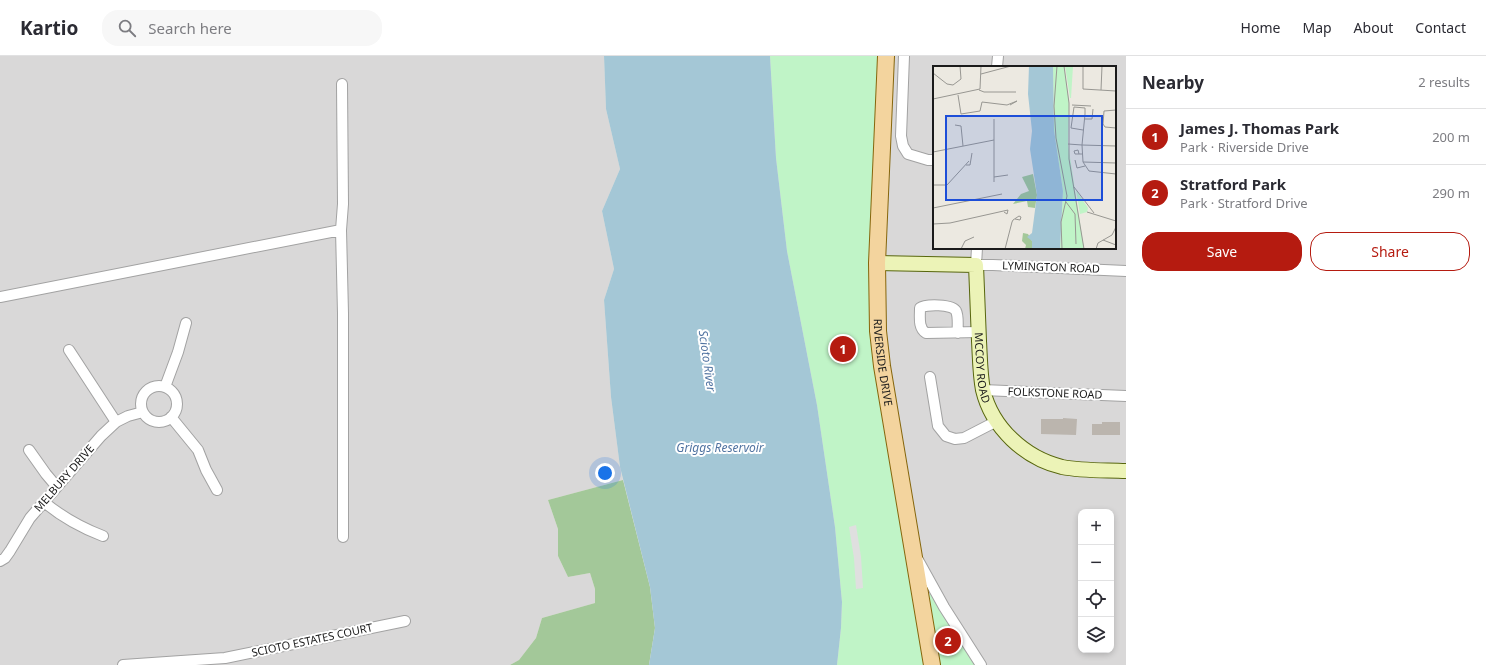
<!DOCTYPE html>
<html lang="en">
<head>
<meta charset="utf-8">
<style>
	:root { --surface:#fff; --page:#f7f7f7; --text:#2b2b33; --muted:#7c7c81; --line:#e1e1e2; --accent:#b51b10 }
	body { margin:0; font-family:"Noto Sans",sans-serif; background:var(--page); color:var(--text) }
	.controls { position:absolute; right:12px; bottom:12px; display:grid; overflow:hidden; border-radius:8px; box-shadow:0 2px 6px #0003 }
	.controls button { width:36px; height:36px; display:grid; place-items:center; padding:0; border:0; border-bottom:1px solid var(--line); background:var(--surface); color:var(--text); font:20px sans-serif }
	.you { position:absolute; left:605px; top:417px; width:14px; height:14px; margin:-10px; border:3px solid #fff; border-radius:50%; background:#1a73e8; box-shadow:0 0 0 6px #1a73e833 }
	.badge { display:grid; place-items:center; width:26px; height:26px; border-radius:50%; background:var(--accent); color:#fff; font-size:13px; font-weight:700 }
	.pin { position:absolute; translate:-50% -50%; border:2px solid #fff; box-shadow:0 1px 4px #0006 }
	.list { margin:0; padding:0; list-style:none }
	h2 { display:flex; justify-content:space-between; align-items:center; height:52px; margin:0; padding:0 16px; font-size:17px }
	h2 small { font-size:13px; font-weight:400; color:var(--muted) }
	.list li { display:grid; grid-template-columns:26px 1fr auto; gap:12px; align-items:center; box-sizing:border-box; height:56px; padding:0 16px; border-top:1px solid var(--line) }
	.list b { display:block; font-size:15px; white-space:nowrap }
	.list p { margin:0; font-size:13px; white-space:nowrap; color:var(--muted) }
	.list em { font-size:13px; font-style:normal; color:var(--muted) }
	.actions { display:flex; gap:8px; padding:12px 16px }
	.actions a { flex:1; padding:9px 0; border:1px solid var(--accent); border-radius:16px; text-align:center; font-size:14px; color:var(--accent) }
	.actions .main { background:var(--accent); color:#fff }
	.icon { flex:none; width:22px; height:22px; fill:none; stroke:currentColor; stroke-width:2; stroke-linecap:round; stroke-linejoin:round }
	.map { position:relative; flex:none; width:1126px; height:609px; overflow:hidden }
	header { display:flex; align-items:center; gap:24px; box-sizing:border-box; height:56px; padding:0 20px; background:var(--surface); border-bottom:1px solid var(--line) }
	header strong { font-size:19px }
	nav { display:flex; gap:22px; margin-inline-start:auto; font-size:14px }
	.search { width:280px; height:36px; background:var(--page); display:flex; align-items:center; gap:10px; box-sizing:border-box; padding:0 14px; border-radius:16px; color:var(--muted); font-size:15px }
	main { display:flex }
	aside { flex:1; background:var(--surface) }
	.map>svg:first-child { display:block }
	.residential { fill:#d9d8d8; fill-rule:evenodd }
	.forest { fill:#a3c899 }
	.park { fill:#c0f4c7 }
	.parking { fill:#dfdfdf }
	.water { fill:#a4c7d6 }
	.building { fill:#bbb5ae }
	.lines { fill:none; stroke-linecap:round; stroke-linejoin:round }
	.street-casing { stroke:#a2a2a2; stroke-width:12 }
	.secondary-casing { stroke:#57660d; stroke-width:16 }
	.primary-casing { stroke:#86660c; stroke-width:18 }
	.street { stroke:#fff; stroke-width:10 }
	.secondary { stroke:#ecf3b7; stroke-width:14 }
	.primary { stroke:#f3d49e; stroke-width:16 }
	.labels { text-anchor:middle; stroke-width:4; stroke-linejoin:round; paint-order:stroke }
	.street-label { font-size:11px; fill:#1b1b1b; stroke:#fff }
	.water-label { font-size:12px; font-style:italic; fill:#5073a1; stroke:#fff }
	.inset-road { fill:none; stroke:#989792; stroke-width:1 }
	.view { fill:#1d4ed8; fill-opacity:0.15; stroke:#1d4ed8; stroke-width:2 }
	.inset-edge { fill:none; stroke:#1b1b1b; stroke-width:2 }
</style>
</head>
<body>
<header>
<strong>Kartio</strong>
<div class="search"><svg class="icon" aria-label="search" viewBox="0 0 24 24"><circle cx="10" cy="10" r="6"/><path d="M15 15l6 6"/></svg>Search here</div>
<nav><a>Home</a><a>Map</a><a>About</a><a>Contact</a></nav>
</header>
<main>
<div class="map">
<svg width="1126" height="609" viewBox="0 0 1126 609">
	<rect width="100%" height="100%" fill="#ece9e1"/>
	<path class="residential" d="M 0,0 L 604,0 L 606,53 L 620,113 L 602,155 L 614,213 L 604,244 L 611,341 L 620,411 L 623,424 L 548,444 L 558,473 L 558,500 L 568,521 L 590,517 L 595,533 L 595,547 L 542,562 L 536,582 L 519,604 L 510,609 L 0,609 Z
		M 884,0 L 1126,0 L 1126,609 L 976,609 L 927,538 L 882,310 ZM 934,11 L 1115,11 L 1115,192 L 934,192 ZM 1081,456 L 1111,456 L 1111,594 L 1081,594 Z"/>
	<path class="forest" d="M 623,424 L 650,531 L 655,572 L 649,609 L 510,609 L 519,604 L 536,582 L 542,562 L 595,547 L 595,533 L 590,517 L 568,521 L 558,500 L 558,473 L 548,444 Z"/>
	<path class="park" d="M 770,0 L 884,0 L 877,243 L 932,609 L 837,609 L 841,572 L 842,546 L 835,471 L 817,349 L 787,195 L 776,102 Z
		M 927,538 L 934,539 L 976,609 L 939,609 Z"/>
	<path class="parking" d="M 856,469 L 861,501 L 863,532 L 856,533 L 854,502 L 849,471 Z"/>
	<path class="water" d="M 604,0 L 770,0 L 776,102 L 787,195 L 817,349 L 835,471 L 842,546 L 841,572 L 837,609 L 649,609 L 655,572 L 650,531 L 620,411 L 611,341 L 604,244 L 614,213 L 602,155 L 620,113 L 606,53 Z"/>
	<path class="building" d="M 1063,362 L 1077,363 L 1076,379 L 1041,378 L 1041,363 L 1063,363 Z
		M 1102,366 L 1120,366 L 1120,379 L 1092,379 L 1092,368 L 1102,368 Z"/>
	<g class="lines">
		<defs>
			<path id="street" d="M 904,0 L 901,80 L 903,90 L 908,98 L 928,104 L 934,104
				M 997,11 L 998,0
				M 342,28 L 343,148 L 341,174 L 343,257 L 343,481
				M 977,192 L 976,209 L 993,209 L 1126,215
				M 0,241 L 341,174
				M 958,277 C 957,270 959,261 956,255 C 953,248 925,248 920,252 C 920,261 918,272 926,277 L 979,276
				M 69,294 L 116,366
				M 930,321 L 938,370 L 946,380 L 955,383 L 964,382 L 997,365
				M141 348a18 18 0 1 1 36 0a18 18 0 1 1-36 0Z
				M 165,331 L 178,296 L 186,267
				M 983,334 L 1126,340
				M 171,361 L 198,394 L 206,414 L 217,434
				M 29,394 L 46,418 L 57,431
				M 44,446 C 62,461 82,472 103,480
				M 918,504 L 944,551 L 981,609
				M 0,505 L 5,502 L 10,495 L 30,462 L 101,380 L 116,366 L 128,360 L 143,356
				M 123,609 L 225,602 L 405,565"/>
			<g id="secondary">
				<path id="s1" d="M 877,207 L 976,209 C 977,235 978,260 979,285 C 980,302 980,318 983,334 C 992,372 1025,402 1062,411 C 1083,415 1105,414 1126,415"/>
			</g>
			<g id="primary">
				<path id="s2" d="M 886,0 L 877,207 L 878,275 L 882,310 L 932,609"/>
			</g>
		</defs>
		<use href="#street" class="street-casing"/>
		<use href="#secondary" class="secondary-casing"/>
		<use href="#primary" class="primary-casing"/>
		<use href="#street" class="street"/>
		<use href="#secondary" class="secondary"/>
		<use href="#primary" class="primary"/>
	</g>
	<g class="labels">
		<g class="street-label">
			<text transform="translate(1051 211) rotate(2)" y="4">LYMINGTON ROAD</text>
			<text dy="4" stroke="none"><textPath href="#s2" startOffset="307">RIVERSIDE DRIVE</textPath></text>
			<text dy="4" stroke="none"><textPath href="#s1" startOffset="202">MCCOY ROAD</textPath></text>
			<text transform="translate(1055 337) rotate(2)" y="4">FOLKSTONE ROAD</text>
			<text transform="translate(64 422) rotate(-49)" y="4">MELBURY DRIVE</text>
			<text transform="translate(312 584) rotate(-12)" y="4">SCIOTO ESTATES COURT</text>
		</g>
		<g class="water-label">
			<text transform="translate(707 305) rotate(82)" y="4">Scioto River</text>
			<text x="720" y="396">Griggs Reservoir</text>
		</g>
	</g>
	<g transform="translate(933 10)">
		<rect width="183" height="183" fill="#ece9e1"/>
		<path d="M 100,108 L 104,129 L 102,142 L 95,141 L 94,135 L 80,138 L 88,128 L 96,125 L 89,111 ZM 90,167 L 95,168 L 99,175 L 99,183 L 92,183 L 93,179 L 89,175 Z" fill="#a3c899"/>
		<path d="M 120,0 L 131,0 L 136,36 L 135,78 L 151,183 L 127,183 L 130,125 L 121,64 ZM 132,0 L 140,0 L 138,32 L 137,32 ZM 143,124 L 155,142 L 154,146 L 147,148 Z" fill="#c0f4c7"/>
		<path d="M 96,0 L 120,0 L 121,64 L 130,125 L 127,183 L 99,183 L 99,175 L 94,171 L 99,167 L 104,129 L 97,83 L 99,65 L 95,28 Z" fill="#a4c7d6"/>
		<path class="inset-road" d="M 124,0 L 121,40 L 123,72 L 134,130 L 128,156 L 129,183M 131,0 L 136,37 L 136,93 L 151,183M 150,0 L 150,23 L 183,25M 0,7 L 14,18 L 20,19 L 28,13 L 27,0M 48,8 L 78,0M 46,24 L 51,26 L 83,26M 168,24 L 169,0M 25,29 L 28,48 L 47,45 L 49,36 L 74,39 L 84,35 L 77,39M 0,33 L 47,23 L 48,0M 139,39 L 158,40M 183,44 L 171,45 L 170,58 L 172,61 L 183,62M 61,53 L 61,116M 151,53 L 159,53 L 160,43M 22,59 L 28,60 L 30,80M 150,64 L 138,62 L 141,41 L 152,42 L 152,48 L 149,79 L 183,80M 135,78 L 149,79 L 150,96 L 156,105 L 183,108M 0,86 L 61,74M 146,88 L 145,84 L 141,85 L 142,88 L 149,88M 142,94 L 144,102 L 152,100M 150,96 L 183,97M 33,99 L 37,99 L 39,87M 61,111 L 75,109M 0,119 L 14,119 L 36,95M 141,121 L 161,147M 133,136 L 142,148 L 143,178M 0,142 L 69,128M 154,146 L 183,155M 0,158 L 17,157 L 75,144 L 74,148 L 71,146M 170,174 L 183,179M 28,183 L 32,175 L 41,171M 72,183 L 79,156 L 80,154 L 86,150 L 88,151 L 87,154 L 82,153M 163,183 L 165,177 L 179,169 L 183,161"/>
		<path class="view" d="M 13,50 L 169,50 L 169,134 L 13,134 Z"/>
		<rect width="183" height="183" class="inset-edge"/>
	</g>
</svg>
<div class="controls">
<button>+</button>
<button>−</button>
<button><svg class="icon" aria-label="locate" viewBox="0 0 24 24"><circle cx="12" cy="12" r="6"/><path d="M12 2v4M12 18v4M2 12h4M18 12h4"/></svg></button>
<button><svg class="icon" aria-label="layers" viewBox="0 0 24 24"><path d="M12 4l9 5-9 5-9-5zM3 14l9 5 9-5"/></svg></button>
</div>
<div class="you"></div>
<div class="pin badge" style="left:843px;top:293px">1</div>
<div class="pin badge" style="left:948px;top:585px">2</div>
</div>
<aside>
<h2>Nearby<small>2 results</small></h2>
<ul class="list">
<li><span class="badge">1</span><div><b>James J. Thomas Park</b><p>Park · Riverside Drive</p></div><em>200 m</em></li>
<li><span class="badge">2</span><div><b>Stratford Park</b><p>Park · Stratford Drive</p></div><em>290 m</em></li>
</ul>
<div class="actions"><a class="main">Save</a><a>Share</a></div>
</aside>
</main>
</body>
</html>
